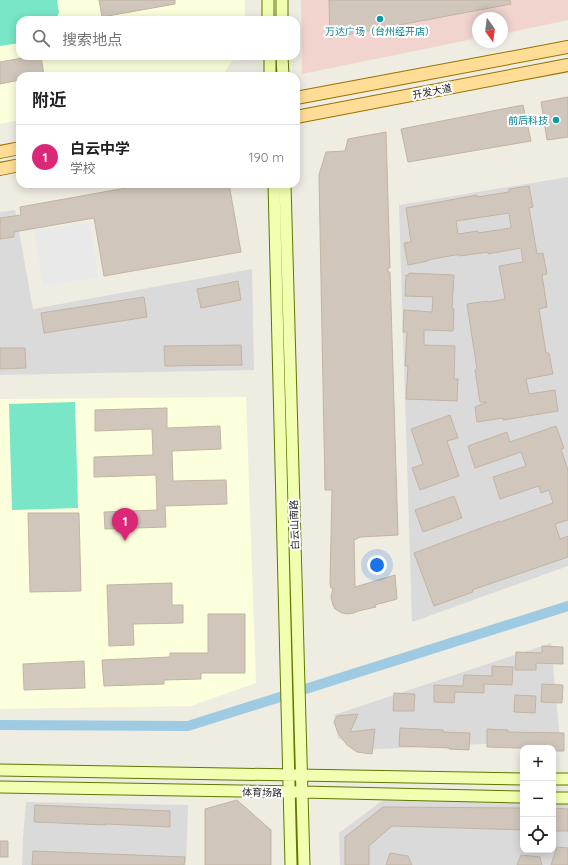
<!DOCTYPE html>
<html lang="zh">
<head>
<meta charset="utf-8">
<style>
	:root { --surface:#fff; --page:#f2f2f2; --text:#202124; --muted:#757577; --line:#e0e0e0; --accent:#db2777 }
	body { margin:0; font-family:Quicksand,"Noto Sans SC",sans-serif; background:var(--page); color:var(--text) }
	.controls { position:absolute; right:12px; bottom:12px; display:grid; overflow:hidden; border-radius:8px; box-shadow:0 2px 10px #0003 }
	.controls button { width:36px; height:36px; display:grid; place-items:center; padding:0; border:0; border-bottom:1px solid var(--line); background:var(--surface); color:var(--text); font:20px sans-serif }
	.compass { position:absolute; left:472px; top:12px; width:36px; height:36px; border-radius:50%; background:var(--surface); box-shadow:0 2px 10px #0003; rotate:166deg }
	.you { position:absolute; left:377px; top:565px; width:14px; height:14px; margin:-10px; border:3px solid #fff; border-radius:50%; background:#1a73e8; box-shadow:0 0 0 6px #1a73e833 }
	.badge { display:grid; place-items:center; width:26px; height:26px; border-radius:50%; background:var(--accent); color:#fff; font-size:13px; font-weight:700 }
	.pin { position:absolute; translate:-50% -33px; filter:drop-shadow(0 1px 2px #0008) }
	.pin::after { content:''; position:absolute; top:21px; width:14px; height:12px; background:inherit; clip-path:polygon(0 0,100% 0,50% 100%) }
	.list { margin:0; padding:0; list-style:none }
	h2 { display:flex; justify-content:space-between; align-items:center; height:52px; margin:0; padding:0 16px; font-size:17px }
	h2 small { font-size:13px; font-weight:400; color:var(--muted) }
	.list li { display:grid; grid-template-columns:26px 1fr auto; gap:12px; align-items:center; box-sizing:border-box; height:64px; padding:0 16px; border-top:1px solid var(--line) }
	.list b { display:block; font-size:15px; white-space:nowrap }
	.list p { margin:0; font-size:13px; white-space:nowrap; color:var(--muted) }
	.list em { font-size:13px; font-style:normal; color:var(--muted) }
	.icon { flex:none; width:22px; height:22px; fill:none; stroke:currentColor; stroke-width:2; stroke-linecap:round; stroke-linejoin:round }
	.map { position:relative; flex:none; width:568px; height:865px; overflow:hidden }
	.search { position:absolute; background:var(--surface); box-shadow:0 2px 10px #0003; left:16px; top:16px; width:284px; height:44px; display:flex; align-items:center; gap:10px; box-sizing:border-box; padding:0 14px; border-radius:12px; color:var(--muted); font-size:15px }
	.panel { position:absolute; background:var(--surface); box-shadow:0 2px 10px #0003; left:16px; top:72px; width:284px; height:116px; border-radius:12px }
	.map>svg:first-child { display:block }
	.residential { fill:#dbdada }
	.commercial { fill:#f2d4cf }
	.education { fill:#fbffdb }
	.pitch { fill:#78e6c7 }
	.parking { fill:#e9e9e9 }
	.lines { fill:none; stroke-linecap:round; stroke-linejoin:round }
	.canal { stroke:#9ecbe1; stroke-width:10 }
	.building { fill:#d0c6bb; stroke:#c2b4a3; fill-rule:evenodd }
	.secondary-casing { stroke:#5f7800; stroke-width:13 }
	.primary-casing { stroke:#967400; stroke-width:14 }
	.secondary { stroke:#f3ffb0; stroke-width:11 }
	.primary { stroke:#ffdd97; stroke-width:12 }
	.culture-dot { fill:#0f9aa8; stroke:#fff; stroke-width:1.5 }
	.labels { text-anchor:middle; stroke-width:4; stroke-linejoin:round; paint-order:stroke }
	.culture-label { font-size:10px; fill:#0d838f; stroke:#fff }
	.street-label { font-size:10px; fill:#1d1d1d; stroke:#fff }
</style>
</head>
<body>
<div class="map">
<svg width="568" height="865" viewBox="0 0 568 865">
	<rect width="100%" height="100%" fill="#efece2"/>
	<path class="residential" d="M 568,177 L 568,566 L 412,622 L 399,205 Z
		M 15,210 L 33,309 L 252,269 L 254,370 L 0,375 L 0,212 Z
		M 551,643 L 560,740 L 362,750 L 338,738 L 334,715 Z
		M 383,800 L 523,803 L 523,850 L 553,850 L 553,804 L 568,804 L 568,865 L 340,865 L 339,833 Z
		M 26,802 L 188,805 L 186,865 L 22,865 L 23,838 Z"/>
	<path class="commercial" d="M 301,0 L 568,0 L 568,20 L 502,34 L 502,18 L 478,18 L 478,38 L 302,74 Z"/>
	<path class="education" d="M 0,0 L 245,0 L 245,20 L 20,20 L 20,56 L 235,56 L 222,76 L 20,76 L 20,120 L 0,124 Z
		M 246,397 L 256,683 L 191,706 L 0,709 L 0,399 Z"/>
	<path class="pitch" d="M 0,0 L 57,0 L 59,12 L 56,20 L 20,20 L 20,43 L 0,46 Z
		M 75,402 L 78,508 L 12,510 L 9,404 Z"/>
	<path class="parking" d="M 90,222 L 98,277 L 43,286 L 34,231 Z"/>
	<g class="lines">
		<path class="canal" d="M 0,725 L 188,726 L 568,606"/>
	</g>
	<path class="building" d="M 99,0 L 175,0 L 175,4 L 102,17 Z
		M 329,0 L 510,0 L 511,4 L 330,38 Z
		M 33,56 L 41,56 L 44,76 L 20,76 L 20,80 L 0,84 L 0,62 Z
		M 568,97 L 568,137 L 547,140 L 541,102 Z
		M 523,105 L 531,141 L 408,162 L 401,129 Z
		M 386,132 L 390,268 L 388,268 L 388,272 L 390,272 L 398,535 L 360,537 L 354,540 L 355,587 L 395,575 L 397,599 L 375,605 L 376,607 L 358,611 L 354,613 L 347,614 L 342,613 L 335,609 L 333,605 L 331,597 L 333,588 L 331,588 L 330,584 L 332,490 L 325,490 L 319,175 L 326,152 L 345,151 L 348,139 Z
		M 148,184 L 160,184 L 160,186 L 172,184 L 229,184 L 241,252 L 104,276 L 94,218 L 14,232 L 14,237 L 0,239 L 0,218 L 21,215 L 20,207 Z
		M 529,186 L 533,207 L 529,208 L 537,254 L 543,253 L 547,274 L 542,275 L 547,307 L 539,309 L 546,353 L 549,353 L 553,374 L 526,379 L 529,394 L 555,390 L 558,411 L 503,420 L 503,418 L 477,422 L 475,407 L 487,402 L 480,402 L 475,370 L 477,369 L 467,304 L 487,301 L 488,302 L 505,299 L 499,266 L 523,262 L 521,248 L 488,254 L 488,252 L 460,256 L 460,255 L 455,255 L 428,260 L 428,261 L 408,265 L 404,243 L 411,242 L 406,208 L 477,195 L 477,197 L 509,192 L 509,189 ZM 509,213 L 511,228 L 478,233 L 478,231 L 458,234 L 456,221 Z
		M 409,273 L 454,275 L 452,309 L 454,309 L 453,331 L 424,330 L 424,345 L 455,346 L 454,379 L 458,379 L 457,401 L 406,399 L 408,366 L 405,366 L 407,332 L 403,332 L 404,310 L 432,312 L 433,297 L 405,296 L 406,275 L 409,275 Z
		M 238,281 L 241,300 L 201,308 L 197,289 Z
		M 144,297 L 147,317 L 44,333 L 41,313 Z
		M 241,345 L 242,365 L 165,366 L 164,346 Z
		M 0,348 L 25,348 L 26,368 L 0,369 Z
		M 167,408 L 167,428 L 220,426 L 221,449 L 172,451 L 173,481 L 226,480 L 227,504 L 165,506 L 166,527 L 105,529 L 104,512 L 157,510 L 156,475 L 94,477 L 94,457 L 153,455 L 152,429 L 95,431 L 95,410 Z
		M 450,415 L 458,438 L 447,441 L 459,476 L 420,490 L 412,468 L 423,464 L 411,429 Z
		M 556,426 L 564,448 L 561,449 L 568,470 L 568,520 L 555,524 L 560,539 L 568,536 L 568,557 L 472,590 L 473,592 L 434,606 L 414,553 L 500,521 L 500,522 L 553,503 L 549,490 L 541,493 L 539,486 L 500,499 L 493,477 L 526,466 L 521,452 L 475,468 L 468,446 L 507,432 L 510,442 Z
		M 454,496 L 462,518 L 423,532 L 415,510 Z
		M 28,513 L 79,513 L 81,591 L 30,592 Z
		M 172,583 L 172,605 L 183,605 L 183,623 L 133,624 L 134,645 L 109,646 L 107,585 Z
		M 208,614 L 245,614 L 245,673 L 201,673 L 201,679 L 164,680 L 164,684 L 104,686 L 102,660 L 170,657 L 170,653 L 208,653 Z
		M 542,646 L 563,647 L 563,664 L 536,663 L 536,670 L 515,670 L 516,652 L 542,653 Z
		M 84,661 L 85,688 L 24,690 L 23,664 Z
		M 492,666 L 513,667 L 512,685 L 484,684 L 484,693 L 455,692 L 454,703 L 434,702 L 434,685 L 463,686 L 464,675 L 492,676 Z
		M 542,684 L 563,685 L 562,703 L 541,702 Z
		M 394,693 L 415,694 L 414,711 L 393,711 Z
		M 515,695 L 536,696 L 535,713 L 514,712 Z
		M 358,714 L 350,732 L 375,729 L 372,754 L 357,752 L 347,745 L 338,733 L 334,722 L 337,716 Z
		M 400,728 L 443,730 L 443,732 L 470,733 L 469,750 L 449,749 L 449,748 L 399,746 Z
		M 487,729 L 508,730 L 508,732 L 564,733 L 564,751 L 553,751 L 553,748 L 518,748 L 487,747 Z
		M 237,800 L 271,830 L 271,865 L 205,865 L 205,809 Z
		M 35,805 L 170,811 L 170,827 L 106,824 L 106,825 L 34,822 Z
		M 383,807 L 523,808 L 523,830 L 392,826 L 369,846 L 369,865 L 345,865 L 345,837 Z
		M 553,808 L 568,809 L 568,831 L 553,831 Z
		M 0,841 L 8,841 L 8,857 L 0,857 Z
		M 557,847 L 568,848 L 568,865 L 551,865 Z
		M 33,851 L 185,857 L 184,865 L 32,865 Z
		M 390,853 L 408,856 L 412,865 L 386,865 Z
		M 521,855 L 540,857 L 542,865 L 517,865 Z"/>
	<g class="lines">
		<defs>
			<path id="secondary" d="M 268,0 L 268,20
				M 282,0 L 282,20
				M 270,56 L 270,76
				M 282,56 L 283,76
				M 274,184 L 291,865
				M 285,184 L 304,865
				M 0,770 L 523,779
				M 553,779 L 568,779
				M 0,787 L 302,792 L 523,797
				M 553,798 L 568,798"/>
			<path id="primary" d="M 296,98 L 568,47
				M 296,117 L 568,65
				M 0,152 L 20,148
				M 0,169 L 20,165"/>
		</defs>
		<use href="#secondary" class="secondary-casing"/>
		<use href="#primary" class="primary-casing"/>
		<use href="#secondary" class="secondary"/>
		<use href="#primary" class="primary"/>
	</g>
	<g class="culture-dot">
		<circle cx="380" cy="19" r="4"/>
		<circle cx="556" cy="120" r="4"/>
	</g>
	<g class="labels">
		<g class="culture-label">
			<text x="380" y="35">万达广场（台州经开店）</text>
			<text x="548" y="124" text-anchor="end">前后科技</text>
		</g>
		<g class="street-label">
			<text transform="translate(432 91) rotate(-11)" y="4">开发大道</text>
			<text transform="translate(294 525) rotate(-92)" y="4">白云山南路</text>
			<text transform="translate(262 792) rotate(1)" y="4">体育场路</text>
		</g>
	</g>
</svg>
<div class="controls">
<button>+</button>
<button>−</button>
<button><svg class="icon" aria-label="locate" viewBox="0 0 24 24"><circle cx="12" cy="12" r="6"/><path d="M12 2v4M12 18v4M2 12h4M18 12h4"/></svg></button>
</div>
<svg class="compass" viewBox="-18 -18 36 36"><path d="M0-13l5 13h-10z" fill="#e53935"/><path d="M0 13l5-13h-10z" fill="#757577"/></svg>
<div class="you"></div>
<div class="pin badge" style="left:125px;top:541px">1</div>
<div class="search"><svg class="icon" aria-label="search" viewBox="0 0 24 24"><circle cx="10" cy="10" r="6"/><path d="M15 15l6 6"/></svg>搜索地点</div>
<section class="panel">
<h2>附近<small></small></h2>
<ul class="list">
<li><span class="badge">1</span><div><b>白云中学</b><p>学校</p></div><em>190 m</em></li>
</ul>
</section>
</div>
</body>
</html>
